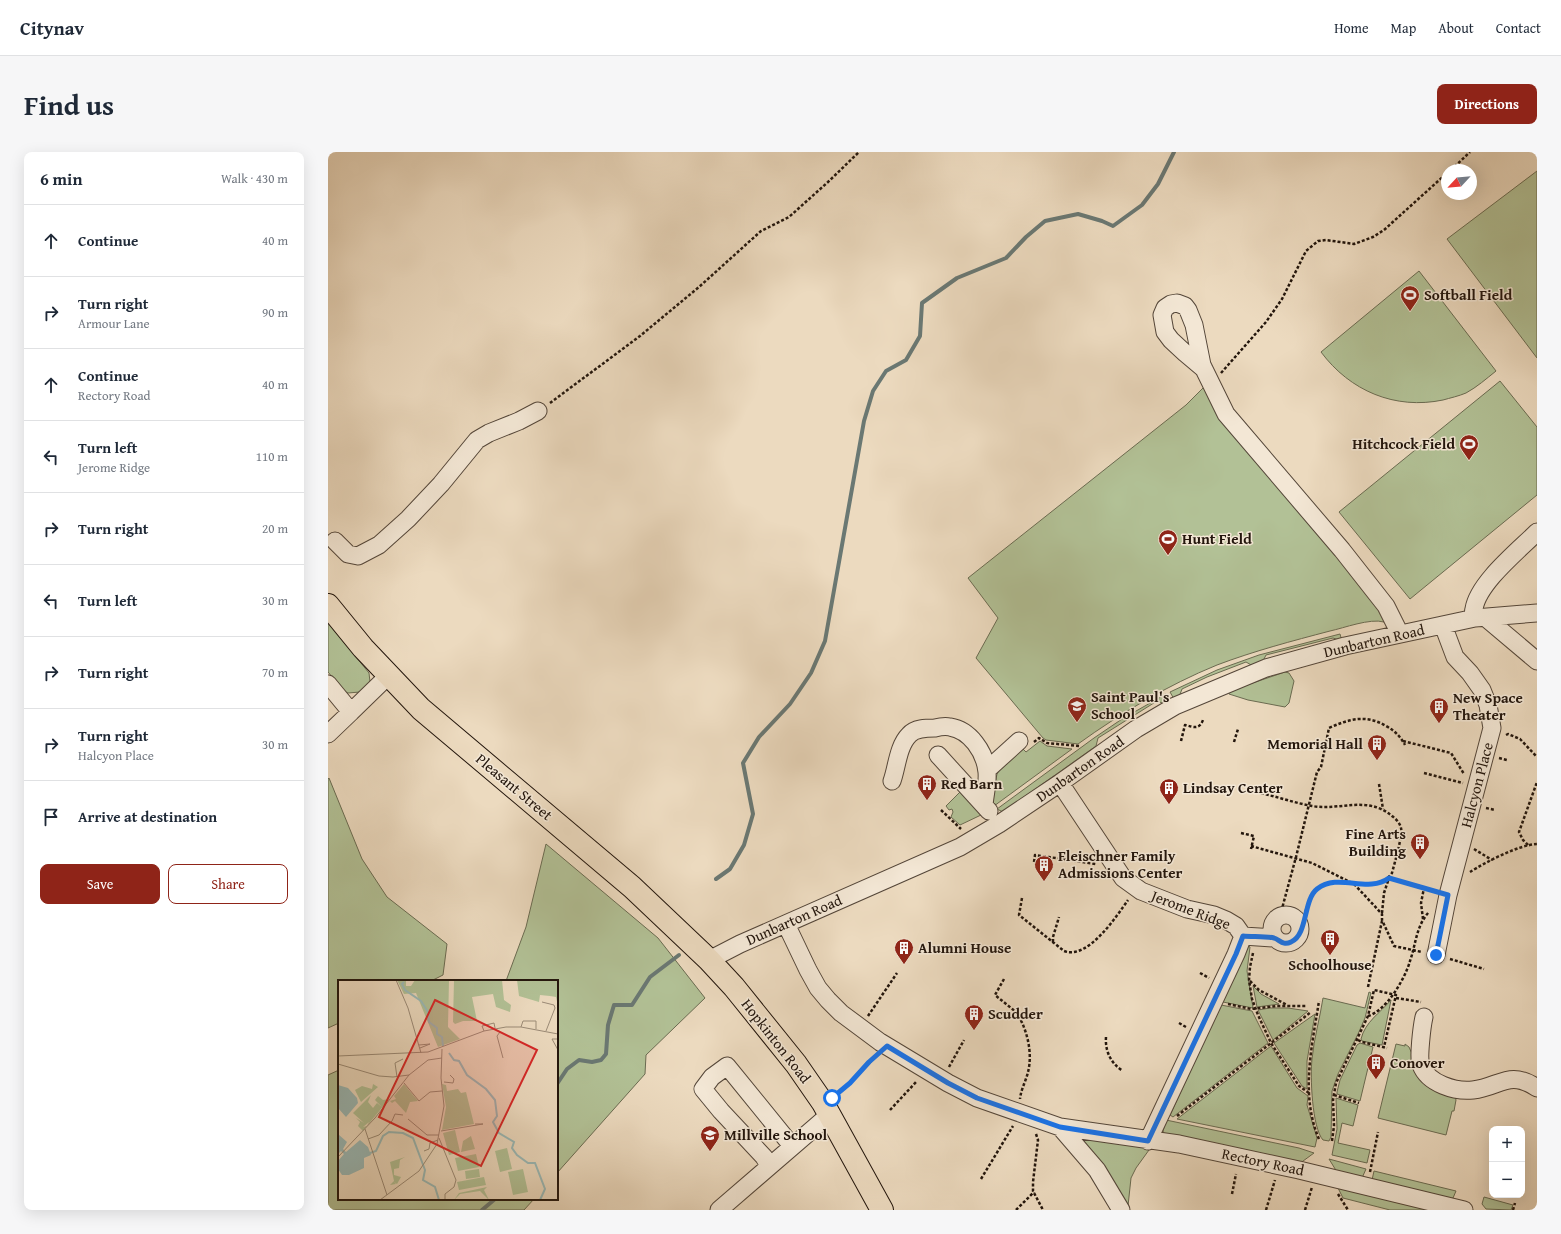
<!DOCTYPE html>
<html lang="en">
<head>
<meta charset="utf-8">
<style>
	:root { --surface:#fff; --page:#f6f6f7; --text:#1f2937; --muted:#747a83; --line:#e0e1e3; --accent:#8f2418 }
	body { margin:0; font-family:"Gentium Book Plus",serif; background:var(--page); color:var(--text) }
	.controls { position:absolute; right:12px; bottom:12px; display:grid; overflow:hidden; border-radius:8px; box-shadow:0 4px 16px #0002 }
	.controls button { width:36px; height:36px; display:grid; place-items:center; padding:0; border:0; border-bottom:1px solid var(--line); background:var(--surface); color:var(--text); font:20px sans-serif }
	.compass { position:absolute; left:1113px; top:12px; width:36px; height:36px; border-radius:50%; background:var(--surface); box-shadow:0 4px 16px #0002; rotate:244deg }
	.stop { position:absolute; width:12px; height:12px; margin:-9px; border:3px solid #1a73e8; border-radius:50%; background:#fff }
	.stop.end { background:#1a73e8; border-color:#fff; box-shadow:0 1px 4px #0008 }
	.list { margin:0; padding:0; list-style:none }
	h2 { display:flex; justify-content:space-between; align-items:center; height:52px; margin:0; padding:0 16px; font-size:17px }
	h2 small { font-size:13px; font-weight:400; color:var(--muted) }
	.list li { display:grid; grid-template-columns:26px 1fr auto; gap:12px; align-items:center; box-sizing:border-box; height:72px; padding:0 16px; border-top:1px solid var(--line) }
	.list b { display:block; font-size:15px; white-space:nowrap }
	.list p { margin:0; font-size:13px; white-space:nowrap; color:var(--muted) }
	.list em { font-size:13px; font-style:normal; color:var(--muted) }
	.actions { display:flex; gap:8px; padding:12px 16px }
	.actions a { flex:1; padding:9px 0; border:1px solid var(--accent); border-radius:8px; text-align:center; font-size:14px; color:var(--accent) }
	.actions .main { background:var(--accent); color:#fff }
	.icon { flex:none; width:22px; height:22px; fill:none; stroke:currentColor; stroke-width:2; stroke-linecap:round; stroke-linejoin:round }
	.map { position:relative; flex:none; width:1209px; height:1058px; overflow:hidden; border-radius:8px }
	header { display:flex; align-items:center; gap:24px; box-sizing:border-box; height:56px; padding:0 20px; background:var(--surface); border-bottom:1px solid var(--line) }
	header strong { font-size:19px }
	nav { display:flex; gap:22px; margin-inline-start:auto; font-size:14px }
	.intro { display:flex; align-items:center; justify-content:space-between; box-sizing:border-box; height:96px; padding:0 24px }
	h1 { margin:0; font-size:28px }
	.button { padding:10px 18px; border-radius:8px; background:var(--accent); color:#fff; font-size:14px; font-weight:700 }
	main { display:flex; gap:24px; padding:0 24px }
	aside { flex:1; background:var(--surface); border-radius:8px; box-shadow:0 4px 16px #0002 }
	.map>svg:first-child { display:block }
	.green { fill:#b2c196; stroke:#6a6b51 }
	.lines { fill:none; stroke-linecap:round; stroke-linejoin:round }
	.stream { stroke:#6a7873; stroke-width:4 }
	.minor-casing { stroke:#544639; stroke-width:19 }
	.major-casing { stroke:#22150c; stroke-width:24 }
	.path { stroke:#22150c; stroke-width:2.5; stroke-dasharray:3 2; stroke-linecap:butt }
	.minor { stroke:#f3e7d5; stroke-width:17 }
	.major { stroke:#ecdabf; stroke-width:22 }
	.route { stroke:#1a73e8; stroke-width:5 }
	.labels { text-anchor:middle; stroke-width:3; stroke-linejoin:round; paint-order:stroke }
	.poi-label { font-size:15px; font-weight:bold; fill:#22150c; stroke:#f3e7d5; text-anchor:start }
	.street-label { font-size:15px; fill:#22150c; stroke:#f3e7d5 }
	.inset-river { fill:none; stroke:#9abab8; stroke-width:2 }
	.inset-road { fill:none; stroke:#9b8b77; stroke-width:1 }
	.view { fill:#d62828; fill-opacity:0.15; stroke:#d62828; stroke-width:2 }
	.inset-edge { fill:none; stroke:#22150c; stroke-width:2 }
</style>
</head>
<body>
<header>
<strong>Citynav</strong>
<nav><a>Home</a><a>Map</a><a>About</a><a>Contact</a></nav>
</header>
<div class="intro"><h1>Find us</h1><a class="button">Directions</a></div>
<main>
<aside>
<h2>6 min<small>Walk · 430 m</small></h2>
<ul class="list">
<li><svg class="icon" aria-label="ahead" viewBox="0 0 24 24"><path d="M12 20V5M6 11l6-6 6 6"/></svg><div><b>Continue</b></div><em>40 m</em></li>
<li><svg class="icon" aria-label="right" viewBox="0 0 24 24"><path d="M7 20v-9h11M14 6l5 5-5 5"/></svg><div><b>Turn right</b><p>Armour Lane</p></div><em>90 m</em></li>
<li><svg class="icon" aria-label="ahead" viewBox="0 0 24 24"><path d="M12 20V5M6 11l6-6 6 6"/></svg><div><b>Continue</b><p>Rectory Road</p></div><em>40 m</em></li>
<li><svg class="icon" aria-label="left" viewBox="0 0 24 24"><path d="M17 20v-9H6M10 6l-5 5 5 5"/></svg><div><b>Turn left</b><p>Jerome Ridge</p></div><em>110 m</em></li>
<li><svg class="icon" aria-label="right" viewBox="0 0 24 24"><path d="M7 20v-9h11M14 6l5 5-5 5"/></svg><div><b>Turn right</b></div><em>20 m</em></li>
<li><svg class="icon" aria-label="left" viewBox="0 0 24 24"><path d="M17 20v-9H6M10 6l-5 5 5 5"/></svg><div><b>Turn left</b></div><em>30 m</em></li>
<li><svg class="icon" aria-label="right" viewBox="0 0 24 24"><path d="M7 20v-9h11M14 6l5 5-5 5"/></svg><div><b>Turn right</b></div><em>70 m</em></li>
<li><svg class="icon" aria-label="right" viewBox="0 0 24 24"><path d="M7 20v-9h11M14 6l5 5-5 5"/></svg><div><b>Turn right</b><p>Halcyon Place</p></div><em>30 m</em></li>
<li><svg class="icon" aria-label="arrive" viewBox="0 0 24 24"><path d="M6 21V4h12l-3 4 3 4H6"/></svg><div><b>Arrive at destination</b></div></li>
</ul>
<div class="actions"><a class="main">Save</a><a>Share</a></div>
</aside>
<div class="map">
<svg width="1209" height="1058" viewBox="0 0 1209 1058">
	<rect width="100%" height="100%" fill="#ecdabf"/>
	<filter id="stains"><feTurbulence type="fractalNoise" baseFrequency=".005" numOctaves="4"/><feColorMatrix values="0 0 0 0 .2 0 0 0 0 .09 0 0 0 0 .02 0 0 0 .5 -.17"/></filter>
	<radialGradient id="worn" r=".72"><stop offset=".6" stop-color="#630" stop-opacity="0"/><stop offset="1" stop-color="#630" stop-opacity=".3"/></radialGradient>
	<path class="green" d="M 1209,19 L 1209,206 L 1119,87 Z
		M 1091,119 L 1168,219 C 1158,227 1149,235 1138,241 C 1131,244 1122,246 1115,248 C 1067,258 1022,239 993,200 Z
		M 1172,229 L 1209,275 L 1209,343 L 1082,447 L 1011,360 Z
		M 878,233 L 1041,441 L 1055,465 L 1056,470 C 1042,466 1016,476 1002,479 C 964,489 926,499 889,513 C 840,533 793,561 750,592 L 718,588 L 715,586 L 648,506 L 670,466 L 640,426 L 858,253 Z
		M 0,470 L 41,521 L 42,530 L 32,540 L 20,541 L 16,539 L 0,520 Z
		M 1012,482 L 1014,489 L 1005,486 L 938,503 L 934,511 L 925,514 L 918,510 L 879,525 L 854,537 L 851,545 L 846,547 L 842,540 L 889,518 L 931,503 Z
		M 957,520 L 961,521 L 966,529 L 961,551 L 957,555 L 920,548 L 901,542 L 901,539 Z
		M 838,542 L 842,549 L 837,552 L 829,549 L 770,586 L 768,594 L 675,660 L 669,657 L 766,586 L 794,567 Z
		M 712,589 L 719,594 L 744,597 L 666,654 L 664,646 L 669,622 L 673,616 L 695,597 L 698,600 Z
		M 1,626 L 34,707 L 59,745 L 119,792 L 115,823 L 103,829 L 11,829 L 11,871 L 0,876 L 0,627 Z
		M 632,640 L 650,657 L 653,663 L 632,673 L 623,665 L 625,660 L 624,657 L 621,658 L 618,654 Z
		M 218,692 L 330,786 L 377,846 L 318,903 L 317,922 L 229,1021 L 229,829 L 178,829 L 198,775 Z
		M 919,793 L 922,795 L 919,819 L 925,856 L 895,850 Z
		M 925,834 L 933,842 L 951,852 L 929,855 Z
		M 1041,840 L 1043,841 L 1037,866 L 1030,882 L 1010,922 L 1004,939 L 1003,985 L 1001,989 L 995,988 C 984,976 982,924 984,907 C 986,886 992,866 995,846 L 1037,856 Z
		M 1063,848 L 1054,893 L 1034,889 L 1033,887 C 1037,870 1052,861 1063,848 Z
		M 893,853 L 924,859 L 940,891 L 845,965 L 842,963 Z
		M 942,856 L 960,856 L 980,859 L 945,888 L 930,858 Z
		M 987,862 L 979,909 L 979,937 L 974,934 L 946,891 Z
		M 1032,891 L 1045,895 L 1032,949 L 1009,942 L 1009,940 L 1012,928 L 1029,893 Z
		M 1068,892 L 1077,894 L 1077,892 L 1081,895 L 1088,911 L 1127,944 L 1128,948 L 1126,959 L 1124,959 L 1118,983 L 1050,966 Z
		M 943,894 L 969,936 L 980,944 L 979,953 L 989,986 L 987,995 L 849,967 Z
		M 11,918 L 11,1047 L 206,1047 L 196,1058 L 0,1058 L 0,923 Z
		M 1008,946 L 1030,953 L 1025,974 L 1014,971 L 1010,991 L 1042,998 L 1039,1011 L 1004,1003 L 1009,977 Z
		M 838,968 L 971,996 L 986,1001 L 971,1012 L 837,983 L 835,979 Z
		M 759,984 L 820,994 L 821,998 L 808,1016 L 803,1026 L 800,1054 L 779,1021 L 754,989 Z
		M 1001,1007 L 1038,1017 L 1034,1026 L 1009,1020 Z
		M 1046,1019 L 1128,1039 L 1125,1046 L 1123,1047 L 1044,1028 Z
		M 1009,1034 L 1111,1058 L 1062,1058 L 1015,1046 Z
		M 1156,1045 L 1185,1053 L 1183,1058 L 1158,1057 L 1154,1052 Z"/>
	<g class="lines">
		<path class="stream" d="M 388,727 L 402,717 L 416,693 L 425,662 L 415,611 L 431,585 L 462,552 L 483,521 L 497,489 L 536,269 L 545,239 L 558,219 L 578,208 L 592,184 L 594,151 L 629,126 L 678,106 L 698,85 L 717,69 L 750,62 L 774,69 L 785,74 L 814,53 L 830,32 L 846,0
			M 229,932 L 239,917 L 251,908 L 264,910 L 273,908 L 278,902 L 280,873 L 286,853 L 304,853 L 322,825 L 351,803
			M 154,1058 L 167,1047"/>
		<defs>
			<path id="minor" d="M 876,217 L 857,201 L 843,188 L 837,180 L 834,163 L 837,156 L 843,152 L 849,151 L 857,154 L 860,158 L 866,173 L 874,213 L 898,262 L 1014,398 L 1058,454 L 1072,482
				M 7,389 L 20,402 L 30,404 L 51,393 L 80,367 L 113,332 L 149,288 L 161,281 L 191,269 L 210,259
				M 1147,466 C 1146,464 1145,460 1146,457 C 1150,431 1190,399 1209,380
				M 1158,466 L 1209,509
				M 0,532 L 23,560 L 60,524
				M 0,582 L 23,560
				M 610,603 L 661,659
				M 659,618 L 691,589
				M 564,629 C 569,615 570,594 581,583 C 587,576 598,576 607,576 C 611,575 617,574 622,575 C 642,578 657,600 659,620 C 660,631 657,642 656,653
				M 732,631 L 795,726 L 813,739 L 859,757 L 886,763 L 898,768 L 908,774 L 915,784 L 908,802 L 820,989
				M944 777a14 14 0 1 1 28 0a14 14 0 1 1-28 0Z
				M 458,772 L 480,818 L 490,836 L 500,848 L 513,861 L 552,890 L 620,931 L 649,946 L 732,975 L 769,1018 L 793,1058
				M 915,784 L 946,786
				M 1108,803 L 1120,743 L 1164,576 L 1160,553 L 1154,538 L 1142,521 L 1127,505 L 1115,473
				M 381,808 L 412,792 L 632,695 L 671,672 L 732,631 L 808,577 L 847,554 L 938,516 L 1017,494 L 1147,466 L 1209,461
				M 1096,865 C 1094,874 1090,906 1093,913 C 1100,932 1128,940 1145,938 C 1172,935 1181,917 1209,936
				M 732,975 L 851,992 L 971,1018 L 1136,1058
				M 441,1014 L 436,1005 L 393,959 L 375,937 L 384,925 L 399,914 L 464,994
				M 391,1058 L 501,963"/>
			<path id="major" d="M 0,453 L 35,496 L 93,557 L 304,735 L 381,808 L 406,835 L 468,912 L 495,951 L 554,1058"/>
		</defs>
		<use href="#minor" class="minor-casing"/>
		<use href="#major" class="major-casing"/>
		<path class="path" d="M 1123,18 L 1142,0
			M 893,221 L 938,170 L 954,147 L 978,99 L 990,89 L 998,88 L 1026,92 L 1045,85 L 1056,78 L 1119,21
			M 222,251 L 312,184 L 371,135 L 433,79 L 461,65 L 500,30 L 531,0
			M 1178,583 L 1180,582 L 1192,587 L 1209,605
			M 853,589 L 857,573 C 866,575 871,578 875,568
			M 1075,589 L 1123,601 L 1136,622
			M 706,590 L 711,586 L 719,591 L 751,594
			M 906,590 L 910,577
			M 1171,606 L 1179,608
			M 1096,621 L 1135,631
			M 1051,632 L 1055,657
			M 877,635 L 894,640
			M 933,641 C 950,645 967,651 984,654 C 1012,659 1039,643 1064,664 C 1068,667 1072,671 1073,676 C 1075,683 1066,713 1064,721 C 1045,749 1001,713 984,744 C 978,754 976,767 972,778
			M 1158,656 L 1167,658
			M 613,658 L 633,677
			M 913,681 L 926,684 L 923,697
			M 1200,693 L 1195,688 L 1191,680 L 1209,630
			M 923,694 L 984,711 L 1022,730
			M 1146,697 L 1164,708
			M 1069,701 L 1075,703
			M 706,710 L 707,703 L 768,712
			M 1142,720 C 1158,710 1190,693 1209,692
			M 1026,732 L 1054,762 L 1054,768 L 1066,794 L 1094,800
			M 694,746 L 691,763 L 736,799 C 760,808 788,765 800,748
			M 1054,761 L 1056,741 L 1061,726 L 1106,739
			M 952,764 L 968,705 L 989,620 L 993,615 L 1001,576 C 1021,567 1038,562 1058,574 C 1067,579 1072,584 1077,593
			M 1095,767 L 1093,751 L 1096,736
			M 725,790 L 725,785 L 731,765
			M 925,801 L 922,815 L 921,828 L 924,847 L 930,863 L 943,891 L 971,934 L 981,941
			M 1122,807 L 1156,817
			M 872,821 L 881,826
			M 676,827 L 667,843 L 688,860 C 699,876 705,901 700,920 C 698,929 693,937 692,947
			M 922,829 L 931,838 L 959,853
			M 1040,835 L 1054,769
			M 1068,846 L 1093,850
			M 900,852 L 923,857 L 949,854 L 978,854
			M 540,864 L 569,821
			M 1040,864 C 1058,859 1077,827 1082,809 C 1088,792 1088,774 1101,760
			M 851,871 L 858,875
			M 778,885 C 777,898 782,911 795,919
			M 1030,888 L 1034,890 L 1059,896
			M 621,915 L 636,888
			M 508,942 L 522,931 L 548,904
			M 1006,943 L 1031,951
			M 562,958 L 589,929
			M 849,964 L 983,860
			M 708,982 L 710,988 L 705,1030 L 705,1039 L 715,1058
			M 991,987 C 972,943 984,894 991,849
			M 1004,989 L 1006,974 L 1005,948 L 1008,931 L 1040,864 L 1046,838 L 1068,843 L 1056,895
			M 1042,1020 L 1050,980
			M 653,1027 L 685,974
			M 904,1042 L 908,1022
			M 1010,1042 L 1020,1058
			M 688,1058 L 706,1040
			M 938,1058 L 947,1028
			M 977,1058 L 984,1035
			M 1185,1058 L 1187,1051"/>
		<use href="#minor" class="minor"/>
		<use href="#major" class="major"/>
	</g>
	<g class="lines">
		<path class="route" d="M 504,946 L 522,931 L 541,910 L 559,894 L 620,931 L 649,946 L 732,975 L 820,989 L 908,802 L 915,784 C 923,785 938,784 946,786 C 952,788 955,794 963,790 C 980,783 975,748 989,737 C 1011,720 1039,742 1061,726 L 1120,743 L 1108,803"/>
	</g>
	<defs>
		<symbol id="stadium-pin" viewBox="-11 -11 22 30"><path d="M0 17L-7.5 6A9.5 9.5 0 1 1 7.5 6Z" fill="#8f2418" stroke="#f3e7d5"/><path d="M0-5a6.5 5 0 1 0 0 10a6.5 5 0 1 0 0-10ZM-3.5-1.8h7v3.6h-7Z" fill="#fff"/></symbol>
		<symbol id="school-pin" viewBox="-11 -11 22 30"><path d="M0 17L-7.5 6A9.5 9.5 0 1 1 7.5 6Z" fill="#8f2418" stroke="#f3e7d5"/><path d="M0-5L7-2L0 1L-7-2ZM-4 1L0 2.5L4 1V4Q0 6-4 4Z" fill="#fff"/></symbol>
		<symbol id="building-pin" viewBox="-11 -11 22 30"><path d="M0 17L-7.5 6A9.5 9.5 0 1 1 7.5 6Z" fill="#8f2418" stroke="#f3e7d5"/><path d="M-4-6H4V6H1V3H-1V6H-4ZM-2.5-4.3h1.7v1.8h-1.7ZM.8-4.3h1.7v1.8H.8ZM-2.5-1h1.7V.8h-1.7ZM.8-1h1.7V.8H.8Z" fill="#fff"/></symbol>
	</defs>
	<g fill-rule="evenodd">
		<use href="#stadium-pin" x="1071" y="132" width="22" height="30"/>
		<use href="#stadium-pin" x="1130" y="281" width="22" height="30"/>
		<use href="#stadium-pin" x="829" y="376" width="22" height="30"/>
		<use href="#school-pin" x="738" y="543" width="22" height="30"/>
		<use href="#building-pin" x="1100" y="544" width="22" height="30"/>
		<use href="#building-pin" x="1038" y="581" width="22" height="30"/>
		<use href="#building-pin" x="588" y="621" width="22" height="30"/>
		<use href="#building-pin" x="830" y="625" width="22" height="30"/>
		<use href="#building-pin" x="1081" y="680" width="22" height="30"/>
		<use href="#building-pin" x="705" y="702" width="22" height="30"/>
		<use href="#building-pin" x="991" y="776" width="22" height="30"/>
		<use href="#building-pin" x="565" y="785" width="22" height="30"/>
		<use href="#building-pin" x="635" y="851" width="22" height="30"/>
		<use href="#building-pin" x="1037" y="900" width="22" height="30"/>
		<use href="#school-pin" x="371" y="972" width="22" height="30"/>
	</g>
	<g class="labels">
		<g class="poi-label">
			<text x="1096" y="148">Softball Field</text>
			<text x="1127" y="297" text-anchor="end">Hitchcock Field</text>
			<text x="854" y="392">Hunt Field</text>
			<text x="763" y="550">Saint Paul's<tspan x="763" dy="17">School</tspan></text>
			<text x="1125" y="551">New Space<tspan x="1125" dy="17">Theater</tspan></text>
			<text x="1035" y="597" text-anchor="end">Memorial Hall</text>
			<text x="613" y="637">Red Barn</text>
			<text x="855" y="641">Lindsay Center</text>
			<text x="1078" y="687" text-anchor="end">Fine Arts<tspan x="1078" dy="17">Building</tspan></text>
			<text x="730" y="709">Fleischner Family<tspan x="730" dy="17">Admissions Center</tspan></text>
			<text x="590" y="801">Alumni House</text>
			<text x="1002" y="818" text-anchor="middle">Schoolhouse</text>
			<text x="660" y="867">Scudder</text>
			<text x="1062" y="916">Conover</text>
			<text x="396" y="988">Millville School</text>
		</g>
		<g class="street-label">
			<text transform="translate(1046 489) rotate(-13)" y="5">Dunbarton Road</text>
			<text transform="translate(752 617) rotate(-35)" y="5">Dunbarton Road</text>
			<text transform="translate(1149 633) rotate(-75)" y="5">Halcyon Place</text>
			<text transform="translate(186 635) rotate(40)" y="5">Pleasant Street</text>
			<text transform="translate(863 758) rotate(21)" y="5">Jerome Ridge</text>
			<text transform="translate(466 768) rotate(-24)" y="5">Dunbarton Road</text>
			<text transform="translate(448 889) rotate(52)" y="5">Hopkinton Road</text>
			<text transform="translate(935 1010) rotate(12)" y="5">Rectory Road</text>
		</g>
	</g>
	<g transform="translate(10 828)">
		<rect width="220" height="220" fill="#ecdabf"/>
		<path d="M 59,0 L 68,0 L 68,6 L 73,6 L 77,0 L 111,0 L 110,47 L 122,59 L 100,67 L 78,13 L 66,14 ZM 116,0 L 164,0 L 166,20 L 173,25 L 172,32 L 158,27 L 155,14 L 134,17 L 139,41 L 125,41 L 117,44 L 115,42 ZM 179,0 L 220,0 L 220,26 L 218,17 L 212,16 L 202,15 L 201,22 L 181,16 ZM 35,104 L 40,107 L 23,122 L 17,110 L 24,106 L 34,109 ZM 66,104 L 80,121 L 72,122 L 68,133 L 57,121 L 54,123 L 52,121 L 58,119 L 56,116 ZM 104,104 L 108,105 L 109,111 L 120,109 L 123,113 L 128,112 L 136,144 L 104,150 L 108,127 ZM 33,115 L 30,122 L 35,128 L 39,123 L 44,127 L 37,120 L 40,116 L 45,120 L 51,119 L 29,146 L 31,142 L 25,147 L 29,146 L 25,151 L 20,146 L 22,142 L 18,138 L 26,143 L 15,133 ZM 117,150 L 122,172 L 111,175 L 105,153 ZM 133,156 L 137,169 L 123,172 L 125,161 ZM 169,168 L 174,189 L 162,192 L 157,171 ZM 138,174 L 141,187 L 120,191 L 117,178 ZM 67,177 L 62,180 L 61,188 L 56,189 L 56,195 L 63,197 L 59,204 L 56,202 L 58,204 L 52,205 L 56,201 L 52,182 ZM 141,189 L 142,197 L 128,199 L 127,191 ZM 185,189 L 190,212 L 175,215 L 170,192 ZM 146,197 L 148,205 L 121,210 L 119,202 ZM 149,207 L 146,210 L 151,220 L 142,211 L 122,214 L 116,220 L 121,213 Z" fill="#b2c196"/>
		<path d="M 0,105 L 10,108 L 19,118 L 20,123 L 8,137 L 0,128 ZM 0,154 L 9,162 L 5,169 L 8,172 L 22,160 L 30,167 L 33,175 L 26,178 L 26,188 L 11,195 L 4,195 L 0,189 L 0,181 L 6,174 L 3,171 L 0,174 Z" fill="#9abab8"/>
		<path class="inset-river" d="M 66,2 L 64,4 L 67,10 L 83,21 L 90,32 L 91,42 L 99,48 L 99,54 L 104,57 L 105,66M 111,73 L 116,80 L 121,81 L 129,95 L 148,109 L 157,120 L 159,136 L 155,142 L 161,153 L 176,162 L 174,168 L 179,175 L 190,183 L 197,183 L 207,209 L 202,220M 29,174 L 38,171 L 45,156 L 51,152 L 65,153 L 75,158 L 87,190 L 85,200 L 97,207 L 101,220"/>
		<path class="inset-road" d="M 58,0 L 70,28 L 83,73M 204,22 L 216,25 L 217,28 L 208,51M 183,47 L 185,41 L 198,41 L 198,49M 146,51 L 144,46 L 156,43 L 157,48M 162,52 L 159,56 L 165,78M 220,59 L 214,59 L 220,70M 81,65 L 92,64 L 82,68M 0,76 L 90,72 L 146,51 L 168,47 L 183,47 L 220,54M 0,84 L 41,96 L 55,97 L 71,95 L 90,80 L 104,78M 59,97 L 57,83 L 65,79M 106,102 L 115,103 L 116,99 L 112,95M 66,103 L 81,121 L 92,112 L 104,111M 70,139 L 89,155 L 101,155M 27,149 L 49,215M 103,151 L 145,144 L 137,144M 101,158 L 118,200 L 116,207 L 107,214 L 107,220M 30,159 L 41,155 L 54,141 L 57,134 L 65,135M 86,171 L 91,169 L 92,163 L 100,160M 0,177 L 37,138 L 71,95M 42,220 L 81,191 L 99,164 L 106,126 L 103,98 L 104,69"/>
		<path class="view" d="M 97,20 L 199,70 L 143,186 L 41,137 Z"/>
		<rect width="220" height="220" class="inset-edge"/>
	</g>
	<rect width="100%" height="100%" filter="url(#stains)"/>
	<rect width="100%" height="100%" fill="url(#worn)"/>
</svg>
<div class="controls">
<button>+</button>
<button>−</button>
</div>
<svg class="compass" viewBox="-18 -18 36 36"><path d="M0-13l5 13h-10z" fill="#e53935"/><path d="M0 13l5-13h-10z" fill="#747a83"/></svg>
<div class="stop" style="left:504px;top:946px"></div>
<div class="stop end" style="left:1108px;top:803px"></div>
</div>
</main>
</body>
</html>
